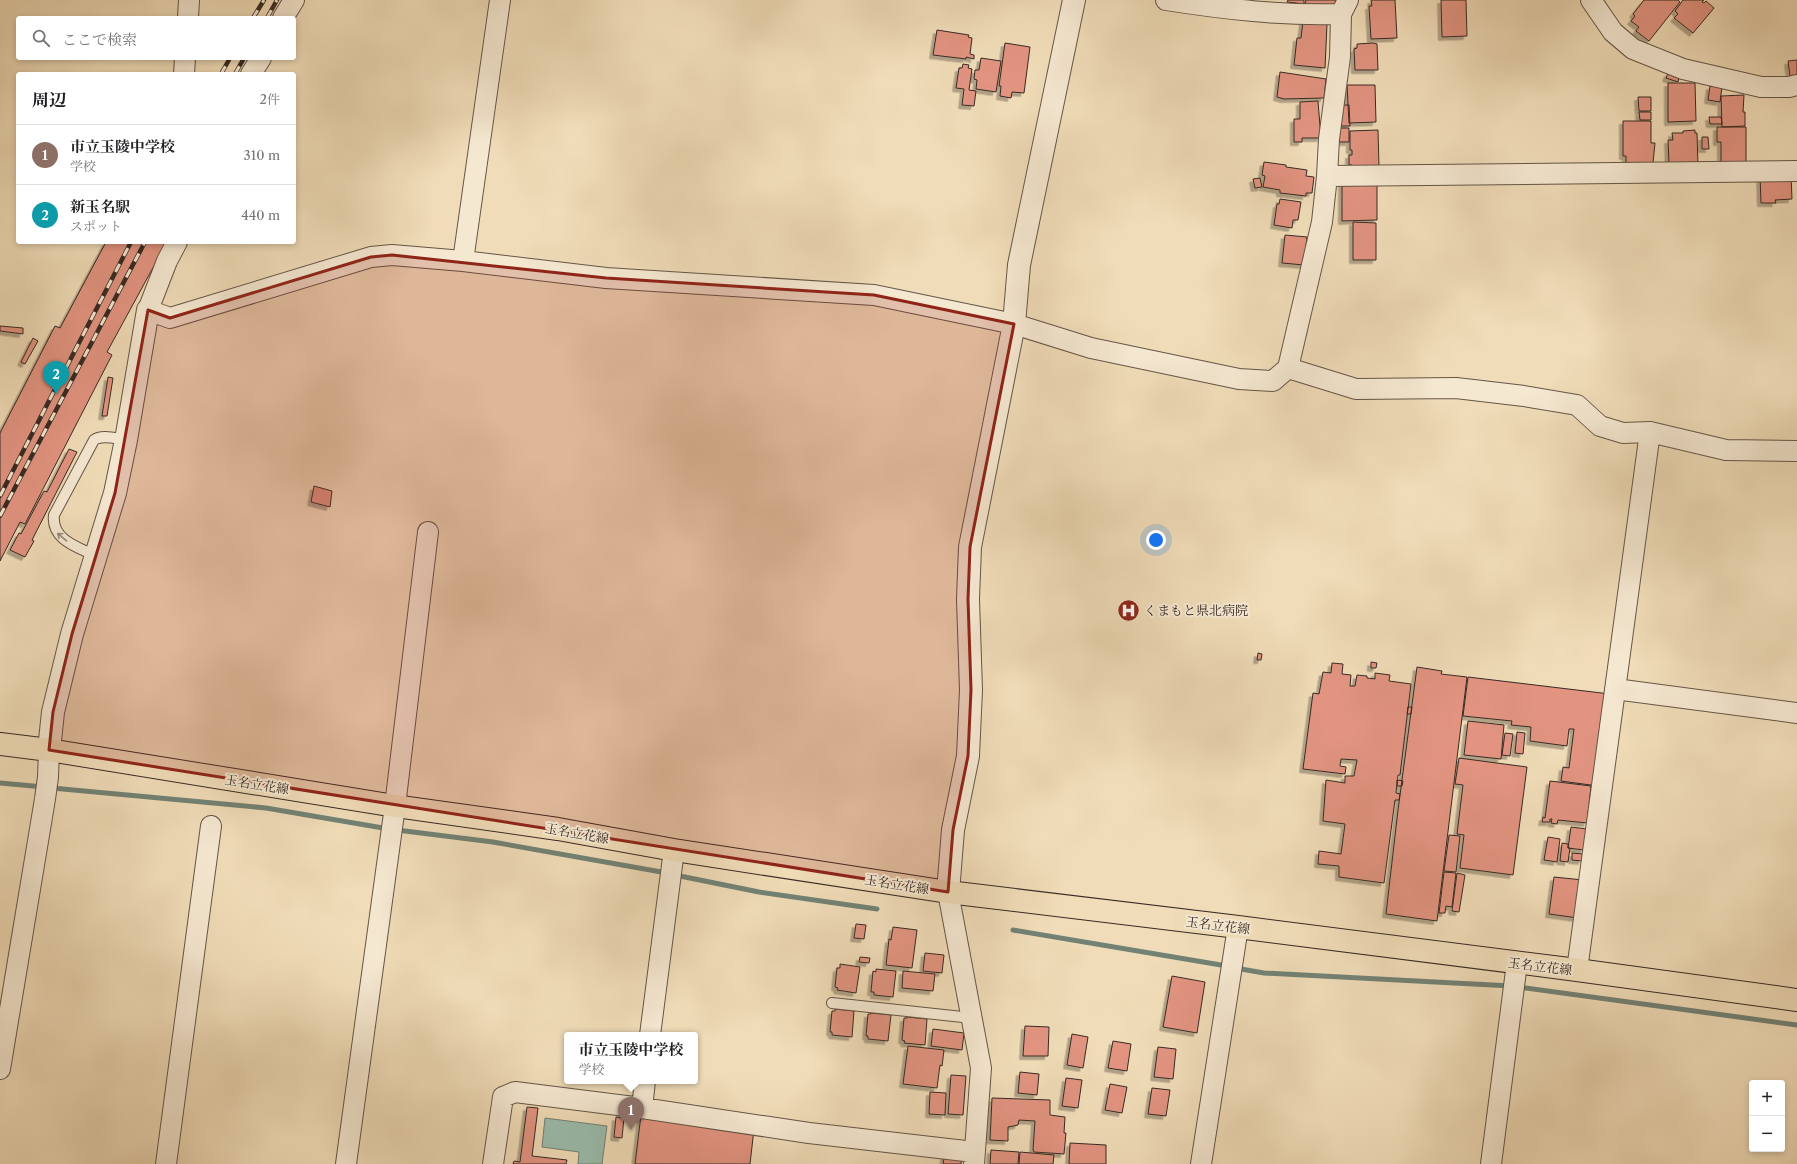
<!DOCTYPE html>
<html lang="ja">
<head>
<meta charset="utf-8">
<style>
	:root { --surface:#fff; --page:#f2f2f2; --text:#202124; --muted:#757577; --line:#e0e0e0; --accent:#8f2418 }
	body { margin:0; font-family:"Libre Caslon Text","Noto Serif JP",serif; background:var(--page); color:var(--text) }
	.controls { position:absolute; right:12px; bottom:12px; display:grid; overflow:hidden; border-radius:4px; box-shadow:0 2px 6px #0003 }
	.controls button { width:36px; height:36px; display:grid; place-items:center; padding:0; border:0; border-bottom:1px solid var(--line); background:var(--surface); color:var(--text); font:20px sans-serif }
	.you { position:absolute; left:1156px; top:540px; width:14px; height:14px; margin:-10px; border:3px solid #fff; border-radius:50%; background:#1a73e8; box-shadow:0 0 0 6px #1a73e833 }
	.badge { display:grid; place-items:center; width:26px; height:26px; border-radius:50%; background:var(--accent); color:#fff; font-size:13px; font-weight:700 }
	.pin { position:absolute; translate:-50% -33px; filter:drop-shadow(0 1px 2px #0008) }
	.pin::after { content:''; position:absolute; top:21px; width:14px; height:12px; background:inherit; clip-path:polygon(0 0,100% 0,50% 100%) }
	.popup { position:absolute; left:564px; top:1032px; width:134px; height:52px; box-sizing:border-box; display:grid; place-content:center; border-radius:4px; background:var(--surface); filter:drop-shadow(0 1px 3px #0005); font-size:13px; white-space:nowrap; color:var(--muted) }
	.popup b { font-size:15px; color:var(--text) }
	.popup::after { content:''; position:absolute; left:50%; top:100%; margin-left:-8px; border:8px solid transparent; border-top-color:var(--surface) }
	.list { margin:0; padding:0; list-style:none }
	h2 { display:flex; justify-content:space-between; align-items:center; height:52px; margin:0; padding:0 16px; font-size:17px }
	h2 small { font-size:13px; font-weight:400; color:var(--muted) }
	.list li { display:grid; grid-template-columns:26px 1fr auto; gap:12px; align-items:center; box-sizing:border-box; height:60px; padding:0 16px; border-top:1px solid var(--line) }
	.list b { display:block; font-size:15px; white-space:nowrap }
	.list p { margin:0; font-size:13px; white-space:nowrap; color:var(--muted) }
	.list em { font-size:13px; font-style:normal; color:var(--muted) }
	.icon { flex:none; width:22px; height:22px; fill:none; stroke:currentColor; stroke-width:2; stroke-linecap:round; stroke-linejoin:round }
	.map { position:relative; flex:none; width:1797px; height:1164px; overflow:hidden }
	.search { position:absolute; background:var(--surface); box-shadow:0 2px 6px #0003; left:16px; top:16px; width:280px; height:44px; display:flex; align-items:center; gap:10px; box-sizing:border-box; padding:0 14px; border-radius:4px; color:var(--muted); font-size:15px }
	.panel { position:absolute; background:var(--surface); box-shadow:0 2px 6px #0003; left:16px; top:72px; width:280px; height:172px; border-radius:4px }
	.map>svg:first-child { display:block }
	.water { fill:#9abcac; stroke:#728275 }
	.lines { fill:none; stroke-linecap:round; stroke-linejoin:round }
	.stream { stroke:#728275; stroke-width:5 }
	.building { fill:#e29481; stroke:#372a23; filter:url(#shadow) }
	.service-casing { stroke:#655648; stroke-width:12 }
	.minor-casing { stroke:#655648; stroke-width:22 }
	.tertiary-casing { stroke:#655648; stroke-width:24 }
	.primary-casing { stroke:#372a23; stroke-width:24 }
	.service { stroke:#f5e8d1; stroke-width:10 }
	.minor { stroke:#f5e8d1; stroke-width:20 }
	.tertiary { stroke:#f5e8d1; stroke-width:22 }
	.primary { stroke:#f0dcb8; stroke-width:22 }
	.rail-casing { stroke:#372a23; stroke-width:4.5 }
	.rail { stroke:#f5e8d1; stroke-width:3; stroke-dasharray:9; stroke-linecap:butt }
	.oneway { stroke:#96897a }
	.marked { fill:#8f2418; fill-opacity:0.2; stroke:#8f2418; stroke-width:3; stroke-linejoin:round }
	.labels { text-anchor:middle; stroke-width:4; stroke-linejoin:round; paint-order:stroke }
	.poi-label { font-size:13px; fill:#372a23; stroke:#f5e8d1; text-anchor:start }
	.street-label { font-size:13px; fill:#372a23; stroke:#f5e8d1 }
</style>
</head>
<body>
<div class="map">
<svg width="1797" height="1164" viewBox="0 0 1797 1164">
	<defs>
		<filter id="shadow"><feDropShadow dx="-3.5" dy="3.5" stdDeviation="0" flood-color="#0004"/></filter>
	</defs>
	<rect width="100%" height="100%" fill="#f0dcb8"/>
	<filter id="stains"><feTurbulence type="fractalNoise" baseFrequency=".005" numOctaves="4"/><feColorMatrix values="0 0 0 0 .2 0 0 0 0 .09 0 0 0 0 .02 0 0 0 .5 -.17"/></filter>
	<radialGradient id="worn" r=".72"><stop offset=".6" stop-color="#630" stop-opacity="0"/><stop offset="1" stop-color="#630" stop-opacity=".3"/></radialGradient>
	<path class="water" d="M 545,1118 L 607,1126 L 602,1164 L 578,1164 L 579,1152 L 542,1147 Z"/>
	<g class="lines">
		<path class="stream" d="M 0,783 L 44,787
			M 52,788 L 266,808 L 389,829
			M 397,830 L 493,842 L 667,873
			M 675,875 L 759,892 L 877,909
			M 1013,930 L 1227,966
			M 1235,968 L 1264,973 L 1511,986
			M 1518,987 L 1797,1025"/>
	</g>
	<path class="building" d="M 1288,0 L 1304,0 L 1304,4 L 1287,2 Z
		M 1306,0 L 1336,0 L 1335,8 L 1305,4 Z
		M 1371,0 L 1395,0 L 1397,38 L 1371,39 L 1369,6 L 1372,6 Z
		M 1441,0 L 1466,0 L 1467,36 L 1442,37 Z
		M 1644,0 L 1678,0 L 1680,2 L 1649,41 L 1636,31 L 1639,27 L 1631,21 L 1635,16 L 1633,14 Z
		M 1683,0 L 1704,0 L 1702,2 L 1704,3 L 1706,1 L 1714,8 L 1693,33 L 1674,18 L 1678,14 L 1675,11 Z
		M 1303,21 L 1327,24 L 1325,68 L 1294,65 L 1297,38 L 1301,38 Z
		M 937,30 L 969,35 L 968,37 L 972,38 L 970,54 L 974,55 L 974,59 L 966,57 L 966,59 L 933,55 Z
		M 1005,43 L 1030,47 L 1024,93 L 1012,92 L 1011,98 L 1000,96 L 1001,86 L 999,86 Z
		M 1373,43 L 1377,44 L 1378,70 L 1355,70 L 1354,49 L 1357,48 L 1357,44 Z
		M 981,58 L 1001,61 L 996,92 L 976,89 L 977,80 L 974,79 L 975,70 L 979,70 Z
		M 1797,60 L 1797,75 L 1790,76 L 1788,61 Z
		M 963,64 L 969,65 L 968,68 L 972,69 L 969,90 L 976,91 L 974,106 L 962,105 L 964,89 L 956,88 L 959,68 L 962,68 Z
		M 1280,72 L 1326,79 L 1324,98 L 1284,99 L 1277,97 Z
		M 1668,73 L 1679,77 L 1678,82 L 1666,78 Z
		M 1668,83 L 1695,83 L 1696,121 L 1668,122 Z
		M 1347,85 L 1375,85 L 1376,122 L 1349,123 Z
		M 1710,86 L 1722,87 L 1720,102 L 1708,100 Z
		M 1744,95 L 1743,112 L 1745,112 L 1745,126 L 1722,127 L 1721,96 Z
		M 1638,97 L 1651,97 L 1651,111 L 1639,111 Z
		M 1318,101 L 1321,138 L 1302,138 L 1302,142 L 1294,142 L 1294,119 L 1300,119 L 1300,102 Z
		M 1337,105 L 1349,105 L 1350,126 L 1338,126 Z
		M 1639,112 L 1651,112 L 1651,120 L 1640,120 Z
		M 1709,117 L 1721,117 L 1722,124 L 1710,124 Z
		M 1623,121 L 1651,121 L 1651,143 L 1655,143 L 1653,163 L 1626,164 L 1626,156 L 1623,156 Z
		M 1717,127 L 1746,127 L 1746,165 L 1721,162 L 1721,142 L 1717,142 Z
		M 1336,128 L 1349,128 L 1349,142 L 1336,142 Z
		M 1378,130 L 1379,167 L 1352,167 L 1352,165 L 1349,165 L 1349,155 L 1352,155 L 1352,150 L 1350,150 L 1350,131 Z
		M 1695,130 L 1695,133 L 1697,133 L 1698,167 L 1669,164 L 1668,140 L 1673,140 L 1672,133 L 1683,133 L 1683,131 Z
		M 1702,137 L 1708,137 L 1709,149 L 1702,149 Z
		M 1264,162 L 1286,165 L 1286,167 L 1307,170 L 1306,176 L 1314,177 L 1312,193 L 1306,193 L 1306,196 L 1280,193 L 1280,190 L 1263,187 L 1265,176 L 1262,175 Z
		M 1791,175 L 1792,199 L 1775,200 L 1776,203 L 1761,203 L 1760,176 Z
		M 1260,178 L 1262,187 L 1255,188 L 1253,179 Z
		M 1342,182 L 1377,182 L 1377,220 L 1342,221 Z
		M 1280,199 L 1301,202 L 1298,220 L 1293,220 L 1292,228 L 1274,225 L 1277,204 L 1279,204 Z
		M 1353,222 L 1376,223 L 1376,260 L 1353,260 Z
		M 1285,235 L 1307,237 L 1304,265 L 1282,263 Z
		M 106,242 L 167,242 L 107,352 L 112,355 L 25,524 L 20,522 L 0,561 L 0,433 L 55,326 L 60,328 Z
		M 0,326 L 23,328 L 23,334 L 0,331 Z
		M 33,338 L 38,341 L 25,364 L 21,362 Z
		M 108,377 L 113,378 L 107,416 L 102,416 Z
		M 69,449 L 77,452 L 32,540 L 34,541 L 25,557 L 10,550 L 19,533 L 21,534 L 44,491 L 47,492 Z
		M 314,486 L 332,491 L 330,507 L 311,502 Z
		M 1258,653 L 1262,654 L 1261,660 L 1257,660 Z
		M 1371,662 L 1377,663 L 1376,668 L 1371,668 Z
		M 1332,663 L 1343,664 L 1342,674 L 1351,675 L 1350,686 L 1355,686 L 1357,675 L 1367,676 L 1367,678 L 1375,679 L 1375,673 L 1390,675 L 1389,681 L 1411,684 L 1400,775 L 1398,775 L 1396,793 L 1400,794 L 1399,800 L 1395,800 L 1384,883 L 1339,877 L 1339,866 L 1318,864 L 1319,851 L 1341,854 L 1345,824 L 1323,821 L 1326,780 L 1345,783 L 1345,776 L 1354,776 L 1357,760 L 1341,759 L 1340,766 L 1346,767 L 1345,774 L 1303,769 L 1313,693 L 1319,694 L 1323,672 L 1331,673 Z
		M 1417,667 L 1442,671 L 1441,674 L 1467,677 L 1437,921 L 1386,914 L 1398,810 Z
		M 1468,677 L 1610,694 L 1598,786 L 1561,781 L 1563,767 L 1569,768 L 1574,729 L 1569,729 L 1567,746 L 1530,741 L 1531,727 L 1511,725 L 1512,721 L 1463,716 Z
		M 1408,707 L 1412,707 L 1411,714 L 1407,714 Z
		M 1468,721 L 1504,725 L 1501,759 L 1464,755 Z
		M 1517,732 L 1525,733 L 1523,754 L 1515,753 Z
		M 1505,733 L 1513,734 L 1510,756 L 1502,755 Z
		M 1459,758 L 1527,767 L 1513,875 L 1460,868 L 1464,835 L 1457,834 L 1463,785 L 1455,784 Z
		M 1397,780 L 1403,781 L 1402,786 L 1397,786 Z
		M 1550,781 L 1591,786 L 1589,804 L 1596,805 L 1596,811 L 1588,811 L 1587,823 L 1558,820 L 1557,824 L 1551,823 L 1552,819 L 1550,819 L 1550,822 L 1542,822 L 1543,817 L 1545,818 Z
		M 1571,827 L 1587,829 L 1584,850 L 1568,848 Z
		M 1449,835 L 1460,836 L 1456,872 L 1444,871 Z
		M 1548,837 L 1560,839 L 1557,862 L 1544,860 Z
		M 1562,843 L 1568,844 L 1568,848 L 1570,848 L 1568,862 L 1560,861 Z
		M 1572,853 L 1583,854 L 1582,861 L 1572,860 Z
		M 1444,872 L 1456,873 L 1452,907 L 1446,906 L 1445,913 L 1439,913 Z
		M 1457,873 L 1465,875 L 1459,912 L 1452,911 Z
		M 1554,877 L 1583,880 L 1578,918 L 1549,914 Z
		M 856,924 L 866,925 L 864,939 L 854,938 Z
		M 893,927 L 917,930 L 912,968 L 886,965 L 889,939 L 891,940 Z
		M 925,953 L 944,955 L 942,973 L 923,971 Z
		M 860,957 L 870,958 L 869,963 L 859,962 Z
		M 840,964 L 860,967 L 856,993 L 837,990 L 838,988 L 835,987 L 837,968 L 840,968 Z
		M 876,969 L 896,971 L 893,997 L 874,995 L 874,992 L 871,992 L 873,971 L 876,972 Z
		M 903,971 L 935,974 L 933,991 L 902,988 Z
		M 1172,976 L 1205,982 L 1197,1033 L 1163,1027 Z
		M 835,1009 L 854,1011 L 852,1037 L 832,1035 L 832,1032 L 830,1032 L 832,1011 L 835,1011 Z
		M 871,1013 L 891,1015 L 888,1041 L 868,1039 L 868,1036 L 866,1036 L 868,1014 L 871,1014 Z
		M 907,1017 L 927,1019 L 925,1045 L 904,1043 L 905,1041 L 902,1040 L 904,1018 L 907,1018 Z
		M 1025,1026 L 1049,1027 L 1048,1056 L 1023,1056 Z
		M 933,1029 L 964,1033 L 962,1050 L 931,1046 Z
		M 1072,1034 L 1088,1037 L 1083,1068 L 1067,1065 Z
		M 1113,1041 L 1131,1044 L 1127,1071 L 1108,1068 Z
		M 908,1046 L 944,1050 L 942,1066 L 940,1065 L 937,1088 L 903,1084 Z
		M 1158,1047 L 1176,1049 L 1173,1079 L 1154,1077 Z
		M 1020,1072 L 1039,1074 L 1037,1095 L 1018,1093 Z
		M 951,1075 L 966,1076 L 963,1115 L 948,1114 Z
		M 1066,1078 L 1082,1080 L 1078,1108 L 1062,1106 Z
		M 1110,1084 L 1127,1087 L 1122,1113 L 1105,1110 Z
		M 1152,1088 L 1170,1090 L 1166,1116 L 1148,1114 Z
		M 930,1092 L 946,1093 L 945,1115 L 929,1114 Z
		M 992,1098 L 1050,1100 L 1050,1115 L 1065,1117 L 1064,1133 L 1066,1133 L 1064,1154 L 1034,1152 L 1033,1150 L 1035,1121 L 1019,1120 L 1018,1125 L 1008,1127 L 1008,1141 L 990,1140 Z
		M 527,1107 L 538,1108 L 532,1156 L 567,1160 L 566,1164 L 513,1164 L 514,1161 L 520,1162 Z
		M 641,1115 L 754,1129 L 750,1164 L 635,1164 Z
		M 616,1117 L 624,1118 L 622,1138 L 614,1137 Z
		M 1070,1143 L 1106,1145 L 1106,1164 L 1069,1164 Z
		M 991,1150 L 1019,1152 L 1018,1164 L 990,1164 Z
		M 945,1152 L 962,1154 L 961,1164 L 943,1164 Z
		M 1020,1152 L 1054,1155 L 1053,1164 L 1019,1164 Z"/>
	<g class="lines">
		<defs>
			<path id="service" d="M 96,556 C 78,547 51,540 54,515 L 94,440 C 102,434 117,439 126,440
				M 832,1003 L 972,1018"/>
			<path id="minor" d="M 1166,0 C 1224,9 1282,16 1341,14
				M 1591,0 L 1613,32 L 1633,49 L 1683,69 L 1761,87 L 1789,87 L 1797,85
				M 188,18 L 189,0
				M 283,18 L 294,0
				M 184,74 L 185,58
				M 251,74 L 261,58
				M 1327,176 L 1797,171
				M 177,242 L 167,261 L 148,310 L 170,318 L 371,257 L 392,255 L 463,261 L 606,278 L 874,295 L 1014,324 L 1091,348 L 1239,379 L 1273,381 L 1288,368 L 1322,222 L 1327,176 L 1329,139 L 1340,57 L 1341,14 L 1348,0
				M 463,261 L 500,0
				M 1288,368 L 1356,389 L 1456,388 L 1524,396 L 1577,405 L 1600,426 L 1623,433 L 1650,432 L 1726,450 L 1797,451
				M 1615,689 L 1797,713
				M 948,892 L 981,1068 L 974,1164
				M 1577,970 L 1650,432
				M 650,1035 L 674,850
				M 0,1069 L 45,799 L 48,777 L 49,750
				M 642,1108 L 645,1081
				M 166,1164 L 211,826
				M 346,1164 L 395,806 L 428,532
				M 493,1164 L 503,1097 L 515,1092 L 642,1108 L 809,1133 L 974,1152
				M 1201,1164 L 1238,927
				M 1491,1164 L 1517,963"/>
			<path id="tertiary" d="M 49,750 L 53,712 L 72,634 L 115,493 L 126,440 L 148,310
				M 948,892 L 953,830 L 968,756 L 971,690 L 968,599 L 970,547 L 1014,324 L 1019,265 L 1074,0"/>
			<path id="primary" d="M 0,744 L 49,750 L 395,806 L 558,829 L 674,850 L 948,892 L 1238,927 L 1577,970 L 1797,1000"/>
		</defs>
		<use href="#service" class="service-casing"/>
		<use href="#minor" class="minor-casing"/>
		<use href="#tertiary" class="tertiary-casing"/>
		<use href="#primary" class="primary-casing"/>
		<use href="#service" class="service"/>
		<use href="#minor" class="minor"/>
		<use href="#tertiary" class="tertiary"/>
		<use href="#primary" class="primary"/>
		<defs>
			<path id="rail" d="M 253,18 L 264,0
				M 267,18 L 277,0
				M 221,74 L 230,58
				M 235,74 L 244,58
				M 0,496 L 131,242
				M 0,516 L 145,242"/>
		</defs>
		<use href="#rail" class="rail-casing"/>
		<use href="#rail" class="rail"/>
	</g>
	<defs><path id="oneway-shaft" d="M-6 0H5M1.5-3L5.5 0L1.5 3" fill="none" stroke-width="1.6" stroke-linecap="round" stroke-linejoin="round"/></defs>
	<use class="oneway" href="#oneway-shaft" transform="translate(62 537) rotate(-140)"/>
	<path class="marked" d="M 392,255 L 606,278 L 874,295 L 1014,324 L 970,547 L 968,599 L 971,690 L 968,756 L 953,830 L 948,892 L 49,750 L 53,712 L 72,634 L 115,493 L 148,310 L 170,318 L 371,257 Z"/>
	<defs>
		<symbol id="hospital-disc" viewBox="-11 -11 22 22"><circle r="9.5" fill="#8f2418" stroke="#f5e8d1"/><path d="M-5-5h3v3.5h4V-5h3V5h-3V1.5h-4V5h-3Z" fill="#fff"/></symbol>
	</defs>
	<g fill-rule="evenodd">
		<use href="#hospital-disc" x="1116" y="598" width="25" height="25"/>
	</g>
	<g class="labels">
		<g class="poi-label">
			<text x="1144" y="615">くまもと県北病院</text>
		</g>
		<g class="street-label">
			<text transform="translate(257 784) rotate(9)" y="5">玉名立花線</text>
			<text transform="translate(577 833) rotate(10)" y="5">玉名立花線</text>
			<text transform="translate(897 884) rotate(9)" y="5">玉名立花線</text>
			<text transform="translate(1218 925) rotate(7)" y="5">玉名立花線</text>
			<text transform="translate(1540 966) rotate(7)" y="5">玉名立花線</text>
		</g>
	</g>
	<rect width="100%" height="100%" filter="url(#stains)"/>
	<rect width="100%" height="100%" fill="url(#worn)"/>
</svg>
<div class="controls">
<button>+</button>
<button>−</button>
</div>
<div class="you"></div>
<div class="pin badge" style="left:631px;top:1130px;background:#8d6e63">1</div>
<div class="popup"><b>市立玉陵中学校</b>学校</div>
<div class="pin badge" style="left:56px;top:394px;background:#0f9aa8">2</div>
<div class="search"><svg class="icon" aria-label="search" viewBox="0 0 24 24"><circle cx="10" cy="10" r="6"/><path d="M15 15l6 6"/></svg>ここで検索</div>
<section class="panel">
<h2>周辺<small>2件</small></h2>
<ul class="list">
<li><span class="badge" style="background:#8d6e63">1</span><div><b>市立玉陵中学校</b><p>学校</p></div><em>310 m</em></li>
<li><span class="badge" style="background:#0f9aa8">2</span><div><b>新玉名駅</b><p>スポット</p></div><em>440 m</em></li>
</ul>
</section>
</div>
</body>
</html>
